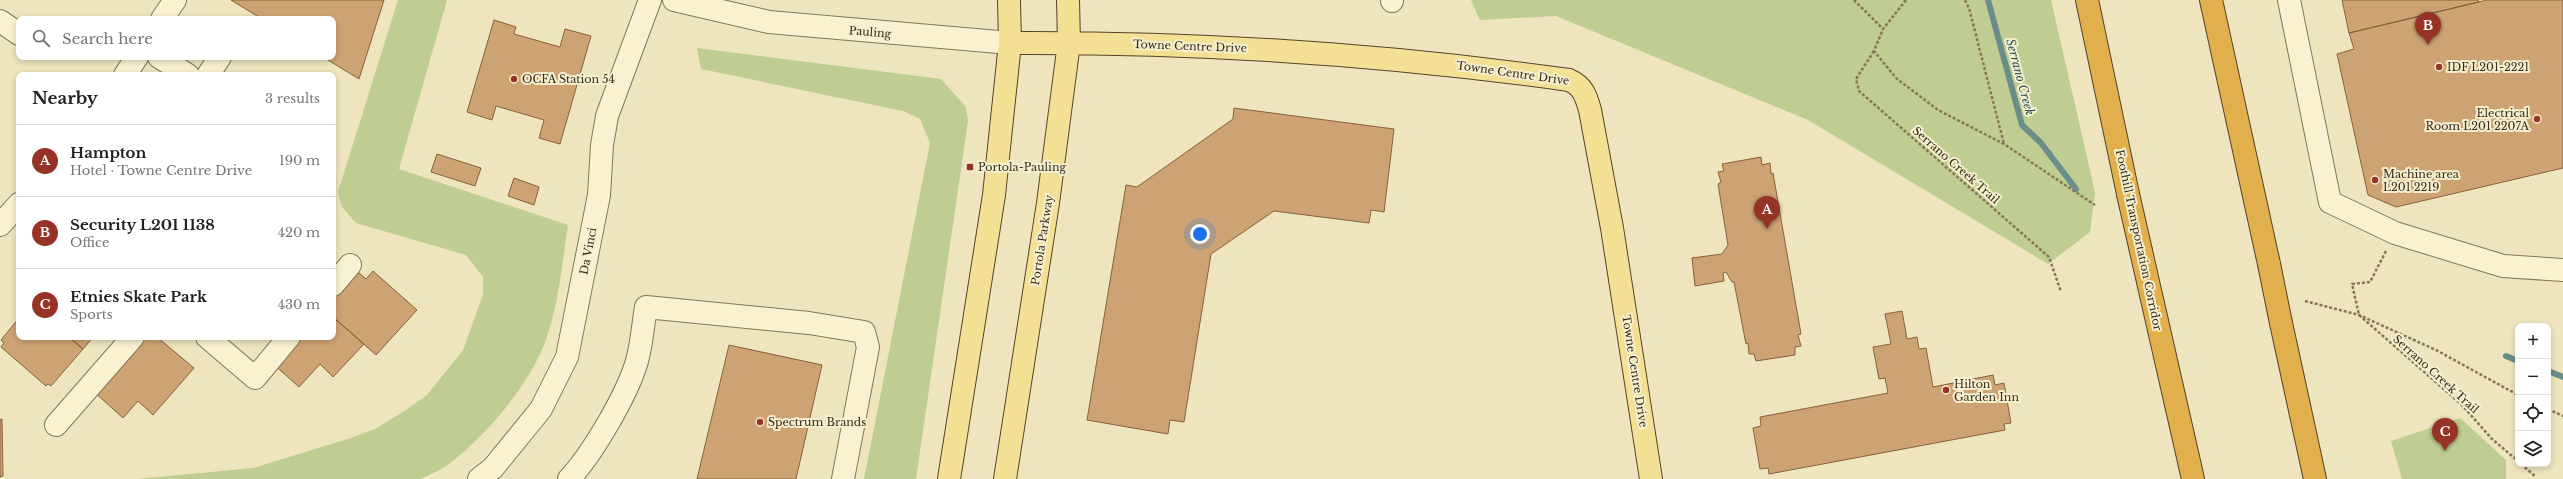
<!DOCTYPE html>
<html lang="en">
<head>
<meta charset="utf-8">
<style>
	:root { --surface:#fff; --page:#f6f6f6; --text:#222; --muted:#767676; --line:#e0e0e0; --accent:#973226 }
	body { margin:0; font-family:"Libre Baskerville",serif; background:var(--page); color:var(--text) }
	.controls { position:absolute; right:12px; bottom:12px; display:grid; overflow:hidden; border-radius:8px; box-shadow:0 2px 6px #0003 }
	.controls button { width:36px; height:36px; display:grid; place-items:center; padding:0; border:0; border-bottom:1px solid var(--line); background:var(--surface); color:var(--text); font:20px sans-serif }
	.you { position:absolute; left:1200px; top:234px; width:14px; height:14px; margin:-10px; border:3px solid #fff; border-radius:50%; background:#1a73e8; box-shadow:0 0 0 6px #1a73e833 }
	.badge { display:grid; place-items:center; width:26px; height:26px; border-radius:50%; background:var(--accent); color:#fff; font-size:13px; font-weight:700 }
	.pin { position:absolute; translate:-50% -33px; filter:drop-shadow(0 1px 2px #0008) }
	.pin::after { content:''; position:absolute; top:21px; width:14px; height:12px; background:inherit; clip-path:polygon(0 0,100% 0,50% 100%) }
	.list { margin:0; padding:0; list-style:none }
	h2 { display:flex; justify-content:space-between; align-items:center; height:52px; margin:0; padding:0 16px; font-size:17px }
	h2 small { font-size:13px; font-weight:400; color:var(--muted) }
	.list li { display:grid; grid-template-columns:26px 1fr auto; gap:12px; align-items:center; box-sizing:border-box; height:72px; padding:0 16px; border-top:1px solid var(--line) }
	.list b { display:block; font-size:15px; white-space:nowrap }
	.list p { margin:0; font-size:13px; white-space:nowrap; color:var(--muted) }
	.list em { font-size:13px; font-style:normal; color:var(--muted) }
	.icon { flex:none; width:22px; height:22px; fill:none; stroke:currentColor; stroke-width:2; stroke-linecap:round; stroke-linejoin:round }
	.map { position:relative; flex:none; width:2563px; height:479px; overflow:hidden }
	.search { position:absolute; background:var(--surface); box-shadow:0 2px 6px #0003; left:16px; top:16px; width:320px; height:44px; display:flex; align-items:center; gap:10px; box-sizing:border-box; padding:0 14px; border-radius:8px; color:var(--muted); font-size:15px }
	.panel { position:absolute; background:var(--surface); box-shadow:0 2px 6px #0003; left:16px; top:72px; width:320px; height:268px; border-radius:8px }
	.map>svg:first-child { display:block }
	.green { fill:#bfcc92 }
	.lines { fill:none; stroke-linecap:round; stroke-linejoin:round }
	.stream { stroke:#698d88; stroke-width:6 }
	.building { fill:#cda373; stroke:#86623c }
	.minor-casing { stroke:#877657; stroke-width:24 }
	.major-casing { stroke:#54432b; stroke-width:24 }
	.highway-casing { stroke:#54432b; stroke-width:24 }
	.path { stroke:#877657; stroke-width:2.5; stroke-dasharray:3 2; stroke-linecap:butt }
	.minor { stroke:#f9f2d1; stroke-width:22 }
	.major { stroke:#f3e094; stroke-width:22 }
	.highway { stroke:#e1b04c; stroke-width:22 }
	.highway-bridge-casing { stroke:#54432b; stroke-width:24; stroke-linecap:butt }
	.highway-bridge { stroke:#e1b04c; stroke-width:22 }
	.poi-dot { fill:#973226; stroke:#f6efce; stroke-width:1.5 }
	.labels { text-anchor:middle; stroke-width:4; stroke-linejoin:round; paint-order:stroke }
	.street-label { font-size:11px; fill:#362b1c; stroke:#f6efce }
	.poi-label { font-size:11px; fill:#362b1c; stroke:#f6efce; text-anchor:start }
	.water-label { font-size:12px; font-style:italic; fill:#2a5456; stroke:#f6efce }
</style>
</head>
<body>
<div class="map">
<svg width="2563" height="479" viewBox="0 0 2563 479">
	<rect width="100%" height="100%" fill="#eee5be"/>
	<path class="green" d="M 398,0 L 447,0 L 399,169 L 568,225 C 562,263 559,305 545,342 C 530,384 486,436 450,463 C 442,470 430,474 421,479 L 137,479 L 253,468 L 351,438 L 375,429 L 403,412 L 427,395 L 463,350 L 483,295 L 483,277 L 466,255 L 356,223 L 342,207 L 338,192 Z
		M 1471,0 L 2051,0 L 2095,192 L 2090,232 L 2048,264 L 1808,120 L 1556,16 L 1480,20 Z
		M 697,48 L 941,79 L 966,107 L 968,121 L 916,479 L 864,479 L 930,143 L 920,119 L 903,111 L 701,69 Z
		M 2460,418 L 2506,460 L 2506,479 L 2402,479 L 2391,441 Z"/>
	<g class="lines">
		<path class="stream" d="M 1988,0 L 2022,125 L 2041,143 L 2076,189
			M 2506,356 L 2518,361
			M 2548,371 L 2563,377"/>
	</g>
	<path class="building" d="M 231,0 L 384,0 L 359,79 L 323,57 L 333,57 L 333,19 L 262,19 Z
		M 2342,0 L 2478,0 L 2479,2 L 2349,33 Z
		M 2487,0 L 2563,0 L 2563,168 L 2396,207 L 2368,195 L 2337,54 L 2354,49 L 2349,33 Z
		M 494,20 L 516,27 L 514,34 L 560,47 L 565,29 L 591,36 L 560,144 L 539,138 L 544,120 L 496,106 L 492,120 L 467,112 Z
		M 1234,108 L 1394,129 L 1384,212 L 1371,210 L 1369,223 L 1274,211 L 1211,254 L 1184,422 L 1170,420 L 1168,434 L 1087,420 L 1126,185 L 1137,187 L 1233,119 Z
		M 437,154 L 481,168 L 475,186 L 431,172 Z
		M 1761,157 L 1762,165 L 1770,163 L 1771,174 L 1773,173 L 1801,334 L 1798,335 L 1801,346 L 1795,347 L 1795,355 L 1756,361 L 1754,354 L 1749,354 L 1748,343 L 1746,344 L 1734,282 L 1732,282 L 1726,272 L 1723,273 L 1724,281 L 1695,286 L 1692,258 L 1722,254 L 1728,245 L 1718,184 L 1721,182 L 1718,172 L 1724,171 L 1722,164 Z
		M 514,178 L 539,187 L 534,205 L 508,196 Z
		M 352,267 L 366,279 L 373,271 L 417,310 L 376,355 L 333,317 L 333,290 Z
		M 1902,311 L 1907,339 L 1917,337 L 1919,349 L 1926,348 L 1933,387 L 1993,375 L 1995,385 L 2004,383 L 2011,423 L 2004,424 L 2005,430 L 1769,474 L 1768,468 L 1760,469 L 1753,428 L 1761,426 L 1760,417 L 1888,393 L 1885,378 L 1879,379 L 1873,347 L 1891,344 L 1885,314 Z
		M 333,317 L 364,344 L 333,377 L 320,364 L 299,387 L 270,361 L 291,337 L 333,337 Z
		M 19,318 L 19,337 L 69,337 L 83,349 L 51,386 L 48,384 L 46,386 L 1,347 L 4,343 L 1,340 Z
		M 69,337 L 93,337 L 83,349 Z
		M 137,337 L 157,337 L 194,368 L 153,415 L 138,401 L 123,418 L 92,390 Z
		M 729,345 L 822,365 L 796,479 L 697,479 Z
		M 2,419 L 3,476 L 0,477 L 0,420 Z"/>
	<g class="lines">
		<defs>
			<path id="minor" d="M 674,0 L 769,22 L 1010,43
				M 1392,0 L 1392,1
				M 2289,0 L 2330,202 L 2395,233 L 2503,266 L 2563,270
				M 162,19 L 175,0
				M 0,21 L 19,34
				M 159,57 L 188,75
				M 125,75 L 137,57
				M 208,75 L 220,57
				M 0,225 L 19,204
				M 333,285 L 350,265
				M 207,337 L 255,378 L 289,337
				M 56,425 L 133,337
				M 479,479 L 493,468 L 541,409 L 567,357 L 599,195 L 602,145 L 607,116 L 650,0
				M 569,479 C 593,453 627,395 637,361 C 642,343 643,324 646,307 L 809,323 L 864,332 L 868,347 L 843,479"/>
			<path id="major" d="M 1010,43 C 1197,42 1383,54 1569,80 C 1583,86 1586,96 1590,110 L 1612,228 L 1651,479
				M 949,479 L 994,195 L 1010,43 L 1009,0
				M 1005,479 L 1048,203 L 1069,43 L 1068,0"/>
			<path id="highway" d="M 2087,0 L 2128,194
				M 2211,0 L 2269,264
				M 2141,251 L 2193,479
				M 2281,323 L 2315,479"/>
		</defs>
		<use href="#minor" class="minor-casing"/>
		<use href="#major" class="major-casing"/>
		<use href="#highway" class="highway-casing"/>
		<path class="path" d="M 1854,0 L 1883,29
			M 1906,0 L 1883,29 L 1874,51 L 1896,78 L 1938,110 L 2004,144 L 2095,205
			M 1965,0 L 1969,8 L 2004,144
			M 1874,51 L 1856,79 L 1859,91 L 2049,257 L 2061,292
			M 2386,251 L 2370,282 L 2352,284 L 2359,315 L 2462,405 L 2492,439 L 2518,461
			M 2305,301 L 2359,315 L 2436,350 L 2518,395
			M 2548,409 L 2563,416
			M 2521,464 L 2536,477"/>
		<use href="#minor" class="minor"/>
		<use href="#major" class="major"/>
		<use href="#highway" class="highway"/>
		<defs>
			<path id="highway-bridge" d="M 2128,194 L 2141,251
				M 2269,264 L 2281,323"/>
		</defs>
		<use href="#highway-bridge" class="highway-bridge-casing"/>
		<use href="#highway-bridge" class="highway-bridge"/>
	</g>
	<g class="poi-dot">
		<circle cx="2439" cy="67" r="4"/>
		<circle cx="514" cy="79" r="4"/>
		<circle cx="2537" cy="119" r="4"/>
		<rect x="966" y="163" width="8" height="8" rx="2"/>
		<circle cx="2375" cy="180" r="4"/>
		<circle cx="1946" cy="390" r="4"/>
		<circle cx="760" cy="422" r="4"/>
	</g>
	<g class="labels">
		<g class="street-label">
			<text transform="translate(870 32) rotate(5)" y="4">Pauling</text>
			<text transform="translate(1190 46) rotate(2)" y="4">Towne Centre Drive</text>
			<text transform="translate(1513 73) rotate(8)" y="4">Towne Centre Drive</text>
			<text transform="translate(1956 165) rotate(41)" y="4">Serrano Creek Trail</text>
			<text transform="translate(1042 240) rotate(-81)" y="4">Portola Parkway</text>
			<text transform="translate(2139 240) rotate(78)" y="4">Foothill Transportation Corridor</text>
			<text transform="translate(588 251) rotate(-79)" y="4">Da Vinci</text>
			<text transform="translate(1635 371) rotate(81)" y="4">Towne Centre Drive</text>
			<text transform="translate(2436 374) rotate(42)" y="4">Serrano Creek Trail</text>
		</g>
		<g class="poi-label">
			<text x="2447" y="71">IDF L201-2221</text>
			<text x="522" y="83">OCFA Station 54</text>
			<text x="2529" y="117" text-anchor="end">Electrical<tspan x="2529" dy="13">Room L201 2207A</tspan></text>
			<text x="978" y="171">Portola-Pauling</text>
			<text x="2383" y="178">Machine area<tspan x="2383" dy="13">L201 2219</tspan></text>
			<text x="1954" y="388">Hilton<tspan x="1954" dy="13">Garden Inn</tspan></text>
			<text x="768" y="426">Spectrum Brands</text>
		</g>
		<g class="water-label">
			<text transform="translate(2020 77) rotate(75)" y="4">Serrano Creek</text>
		</g>
	</g>
</svg>
<div class="controls">
<button>+</button>
<button>−</button>
<button><svg class="icon" aria-label="locate" viewBox="0 0 24 24"><circle cx="12" cy="12" r="6"/><path d="M12 2v4M12 18v4M2 12h4M18 12h4"/></svg></button>
<button><svg class="icon" aria-label="layers" viewBox="0 0 24 24"><path d="M12 4l9 5-9 5-9-5zM3 14l9 5 9-5"/></svg></button>
</div>
<div class="you"></div>
<div class="pin badge" style="left:1767px;top:229px">A</div>
<div class="pin badge" style="left:2428px;top:45px">B</div>
<div class="pin badge" style="left:2445px;top:451px">C</div>
<div class="search"><svg class="icon" aria-label="search" viewBox="0 0 24 24"><circle cx="10" cy="10" r="6"/><path d="M15 15l6 6"/></svg>Search here</div>
<section class="panel">
<h2>Nearby<small>3 results</small></h2>
<ul class="list">
<li><span class="badge">A</span><div><b>Hampton</b><p>Hotel · Towne Centre Drive</p></div><em>190 m</em></li>
<li><span class="badge">B</span><div><b>Security L201 1138</b><p>Office</p></div><em>420 m</em></li>
<li><span class="badge">C</span><div><b>Etnies Skate Park</b><p>Sports</p></div><em>430 m</em></li>
</ul>
</section>
</div>
</body>
</html>
